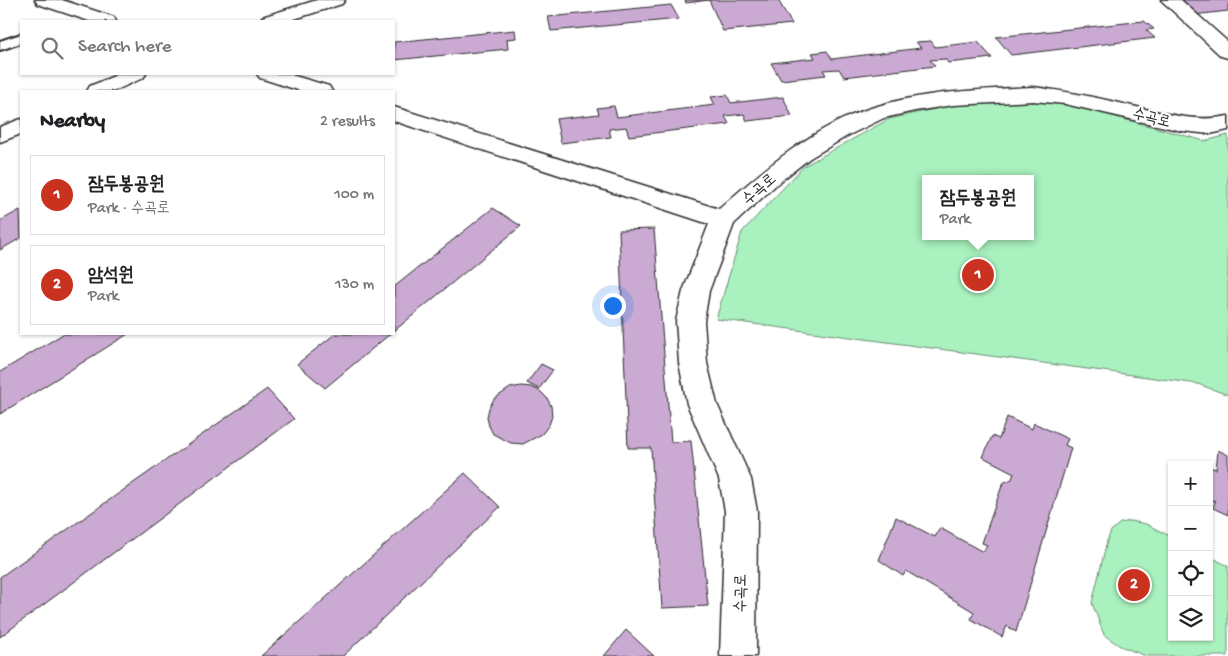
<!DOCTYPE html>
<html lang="en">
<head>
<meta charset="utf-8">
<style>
	:root { --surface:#fff; --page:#f6f6f6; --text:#202124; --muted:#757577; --line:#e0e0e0; --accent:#c8321e }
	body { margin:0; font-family:"Gochi Hand","Poor Story",sans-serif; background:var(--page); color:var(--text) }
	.controls { position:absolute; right:15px; bottom:15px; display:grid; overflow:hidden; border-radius:0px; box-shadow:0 1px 4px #0004 }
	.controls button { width:45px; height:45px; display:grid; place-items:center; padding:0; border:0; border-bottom:1px solid var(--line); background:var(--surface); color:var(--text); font:25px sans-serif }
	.you { position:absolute; left:612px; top:305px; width:18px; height:18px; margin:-12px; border:4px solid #fff; border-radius:50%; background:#1a73e8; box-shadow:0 0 0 8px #1a73e833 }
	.badge { display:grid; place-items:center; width:32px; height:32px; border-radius:50%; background:var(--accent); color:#fff; font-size:16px; font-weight:700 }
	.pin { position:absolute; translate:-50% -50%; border:2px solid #fff; box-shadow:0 1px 5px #0006 }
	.popup { position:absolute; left:922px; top:175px; width:112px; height:65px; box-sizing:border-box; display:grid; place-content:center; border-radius:0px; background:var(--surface); filter:drop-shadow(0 1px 4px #0005); font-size:16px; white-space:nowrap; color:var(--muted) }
	.popup b { font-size:19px; color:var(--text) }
	.popup::after { content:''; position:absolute; left:50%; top:100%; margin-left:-10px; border:10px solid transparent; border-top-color:var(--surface) }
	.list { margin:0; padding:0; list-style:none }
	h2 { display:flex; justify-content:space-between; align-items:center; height:65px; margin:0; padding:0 20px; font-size:21px }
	h2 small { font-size:16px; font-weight:400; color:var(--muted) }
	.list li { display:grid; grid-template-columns:32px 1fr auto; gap:15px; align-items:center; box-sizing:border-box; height:80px; margin:0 10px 10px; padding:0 10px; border:1px solid var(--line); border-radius:0px }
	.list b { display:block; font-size:19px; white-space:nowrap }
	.list p { margin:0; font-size:16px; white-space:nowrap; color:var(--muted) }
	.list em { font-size:16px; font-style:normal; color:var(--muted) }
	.icon { flex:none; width:28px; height:28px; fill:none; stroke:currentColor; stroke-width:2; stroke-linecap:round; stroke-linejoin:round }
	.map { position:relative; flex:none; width:1228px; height:656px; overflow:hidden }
	.search { position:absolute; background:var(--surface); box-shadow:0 1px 4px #0004; left:20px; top:20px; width:375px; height:55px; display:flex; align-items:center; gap:12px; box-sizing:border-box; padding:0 18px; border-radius:0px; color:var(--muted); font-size:19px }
	.panel { position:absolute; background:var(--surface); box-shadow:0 1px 4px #0004; left:20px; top:90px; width:375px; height:245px; border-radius:0px }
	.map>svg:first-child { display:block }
	.green { fill:#a9f1be; stroke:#6a8e74; fill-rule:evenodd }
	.building { fill:#caa9d3; stroke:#2b2b2b }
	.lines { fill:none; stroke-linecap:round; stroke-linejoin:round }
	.pedestrian-casing { stroke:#2b2b2b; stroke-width:4 }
	.minor-casing { stroke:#2b2b2b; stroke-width:3 }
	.tertiary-casing { stroke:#2b2b2b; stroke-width:3 }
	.pedestrian { fill:#fff; fill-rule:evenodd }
	.minor { fill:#fff; fill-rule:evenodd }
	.tertiary { fill:#fff; fill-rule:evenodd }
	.labels { text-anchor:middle; stroke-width:4; stroke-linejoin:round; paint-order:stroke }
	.street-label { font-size:16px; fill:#2b2b2b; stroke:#fff }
</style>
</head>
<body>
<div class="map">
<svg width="1228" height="656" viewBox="0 0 1228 656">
	<rect width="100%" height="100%" fill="#fff"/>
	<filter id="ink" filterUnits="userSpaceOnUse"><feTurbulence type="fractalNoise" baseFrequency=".02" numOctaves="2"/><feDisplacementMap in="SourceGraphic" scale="10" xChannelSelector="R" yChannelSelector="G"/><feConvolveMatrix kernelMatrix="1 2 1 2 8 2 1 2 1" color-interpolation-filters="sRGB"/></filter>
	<g filter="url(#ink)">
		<path class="green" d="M 1041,101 L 1079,107 L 1205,141 L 1228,135 L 1228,395 L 1198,384 L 1184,382 L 716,319 L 742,232 L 804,166 L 889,119 L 957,104 ZM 926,179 L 1030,179 L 1030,236 L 926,236 Z
			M 1131,521 L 1146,524 L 1172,537 L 1172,637 L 1209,637 L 1209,556 L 1228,566 L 1228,656 L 1146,656 L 1120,646 L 1104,635 L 1092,603 L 1107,541 L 1111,531 L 1120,523 Z"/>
		<path class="building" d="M 685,0 L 778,0 L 792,24 L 723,31 L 709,0 L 686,3 Z
			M 1176,0 L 1228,0 L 1228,11 L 1193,15 Z
			M 671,5 L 679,19 L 551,31 L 548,17 Z
			M 1144,21 L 1154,29 L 1146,30 L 1155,38 L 1011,55 L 996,37 Z
			M 515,30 L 516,38 L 507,39 L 508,49 L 394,60 L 394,42 Z
			M 931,41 L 935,47 L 978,42 L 992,58 L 948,63 L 945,59 L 930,60 L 935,66 L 844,77 L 839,69 L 823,70 L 826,75 L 781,80 L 771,63 L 815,58 L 812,53 L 827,51 L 832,59 L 921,48 L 916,42 Z
			M 727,95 L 731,103 L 783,97 L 792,116 L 747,121 L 744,114 L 725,116 L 729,124 L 629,136 L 626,127 L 609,129 L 611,137 L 561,143 L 556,119 L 599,114 L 597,108 L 614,106 L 617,117 L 715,105 L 711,97 Z
			M 493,208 L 521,226 L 394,331 L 394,287 Z
			M 20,210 L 21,238 L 0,250 L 0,221 Z
			M 654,229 L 671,442 L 691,441 L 708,606 L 662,608 L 651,448 L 628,448 L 619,230 Z
			M 63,334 L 128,334 L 0,414 L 0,372 Z
			M 335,334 L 390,334 L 325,388 L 297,364 Z
			M 541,364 L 553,370 L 539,389 L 527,383 Z
			M 521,386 L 531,387 L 540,391 L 547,398 L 551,406 L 552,416 L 549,425 L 542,434 L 523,444 L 511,443 L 493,434 L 489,426 L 487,417 L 489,408 L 494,399 L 510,388 Z
			M 267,389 L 294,419 L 0,637 L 0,577 Z
			M 1007,417 L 1032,429 L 1034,423 L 1068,439 L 1065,445 L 1071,448 L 1016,632 L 1007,626 L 1002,637 L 971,619 L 974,612 L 906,571 L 903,576 L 879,560 L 896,517 L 935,537 L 940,528 L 983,552 L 987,545 L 982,543 L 1003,483 L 1012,479 L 1014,473 L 983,457 L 992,436 L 999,439 Z
			M 1218,450 L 1228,455 L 1228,515 L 1213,508 L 1215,501 L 1209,499 L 1209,467 L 1216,469 Z
			M 465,473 L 500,507 L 343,656 L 261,656 Z
			M 626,630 L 654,656 L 604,656 Z"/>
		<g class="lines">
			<defs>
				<path id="pedestrian" d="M 21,34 L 21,43 L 0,50 L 0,41 Z"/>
				<path id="minor" d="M 35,0 L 62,0 L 114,17 L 116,21 L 89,21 L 38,4 Z
					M 1161,0 L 1181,0 L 1228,42 L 1228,58 L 1221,56 Z
					M 257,74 L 288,74 L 329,86 L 332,91 L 301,91 L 260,78 Z
					M 1033,87 C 1067,91 1099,98 1132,106 C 1164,113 1196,123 1228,116 L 1228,130 L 1210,134 L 1182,131 L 1065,104 L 1033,101 L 953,105 L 915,111 L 884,118 L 849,135 L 810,158 L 777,184 L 734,224 L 709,291 L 704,321 L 707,363 L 717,404 L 751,479 L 757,511 L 756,656 L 720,656 L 725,511 L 719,479 L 687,404 L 679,363 L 676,321 L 683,291 L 709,224 L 394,121 L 394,107 L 719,209 C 764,169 813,127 871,108 C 923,91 979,90 1033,87 Z"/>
				<path id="tertiary" d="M 317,0 L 345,0 L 342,4 L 288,21 L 260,21 L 262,17 Z
					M 119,74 L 146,74 L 143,78 L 114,91 L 87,91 L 90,86 Z
					M 21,119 L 21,134 L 0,142 L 0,127 Z"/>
			</defs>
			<use href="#pedestrian" class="pedestrian-casing"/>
			<use href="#minor" class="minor-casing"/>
			<use href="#tertiary" class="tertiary-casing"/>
			<use href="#pedestrian" class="pedestrian"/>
			<use href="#minor" class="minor"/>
			<use href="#tertiary" class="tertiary"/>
		</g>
	</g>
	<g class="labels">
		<g class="street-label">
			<text transform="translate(1152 116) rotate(14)" y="6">수곡로</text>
			<text transform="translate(758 188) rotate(-41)" y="6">수곡로</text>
			<text transform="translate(739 593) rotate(-89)" y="6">수곡로</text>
		</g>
	</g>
</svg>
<div class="controls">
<button>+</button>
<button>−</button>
<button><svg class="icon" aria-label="locate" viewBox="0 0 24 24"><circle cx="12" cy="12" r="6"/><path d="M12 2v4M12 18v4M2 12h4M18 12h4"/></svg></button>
<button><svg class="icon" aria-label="layers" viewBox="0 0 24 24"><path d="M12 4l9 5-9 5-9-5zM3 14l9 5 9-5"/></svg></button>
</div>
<div class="you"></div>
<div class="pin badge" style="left:978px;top:275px">1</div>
<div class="popup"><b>잠두봉공원</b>Park</div>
<div class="pin badge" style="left:1134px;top:585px">2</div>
<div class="search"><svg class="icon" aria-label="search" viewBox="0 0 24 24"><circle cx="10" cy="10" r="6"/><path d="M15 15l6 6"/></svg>Search here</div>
<section class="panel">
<h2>Nearby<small>2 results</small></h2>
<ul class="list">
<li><span class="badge">1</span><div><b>잠두봉공원</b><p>Park · 수곡로</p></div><em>100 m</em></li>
<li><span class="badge">2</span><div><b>암석원</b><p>Park</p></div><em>130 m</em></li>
</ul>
</section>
</div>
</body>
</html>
